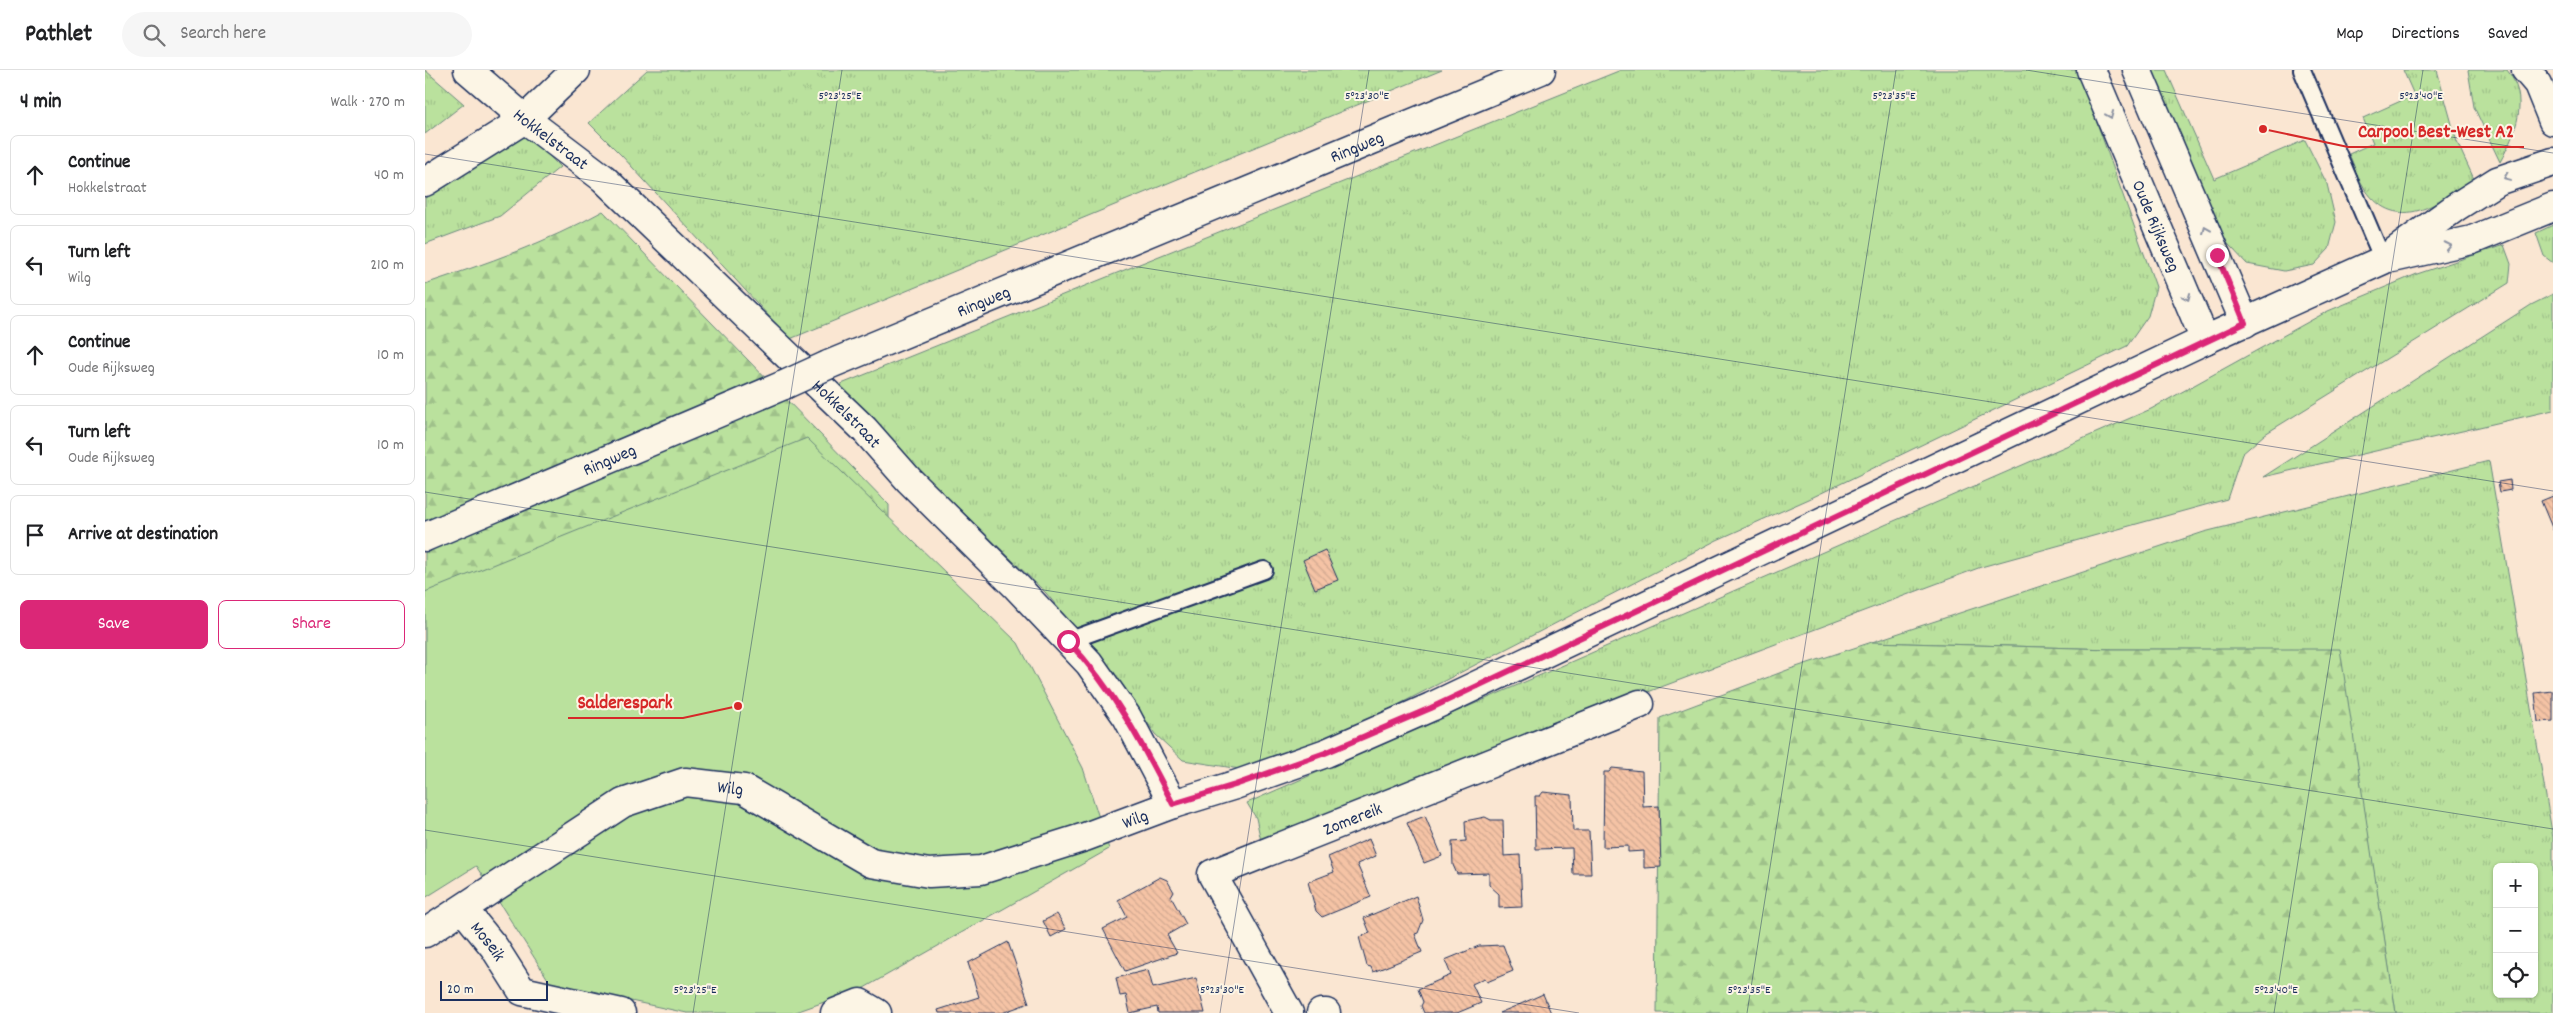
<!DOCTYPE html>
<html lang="en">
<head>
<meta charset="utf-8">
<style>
	:root { --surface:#fff; --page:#f6f6f6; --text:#202124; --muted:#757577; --line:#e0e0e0; --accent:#db2777 }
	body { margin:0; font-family:Dekko,sans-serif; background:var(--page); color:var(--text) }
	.controls { position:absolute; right:15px; bottom:15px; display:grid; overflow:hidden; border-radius:8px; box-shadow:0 1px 4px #0004 }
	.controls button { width:45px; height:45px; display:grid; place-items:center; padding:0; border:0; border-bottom:1px solid var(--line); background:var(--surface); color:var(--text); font:25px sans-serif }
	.scale { position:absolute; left:15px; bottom:12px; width:108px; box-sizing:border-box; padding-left:5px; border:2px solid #1b2f5e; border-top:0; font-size:14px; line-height:18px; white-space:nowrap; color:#1b2f5e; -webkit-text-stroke:4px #fcf5e5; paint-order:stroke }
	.stop { position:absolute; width:15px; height:15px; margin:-11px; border:4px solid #db2777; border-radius:50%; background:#fff }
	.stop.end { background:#db2777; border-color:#fff; box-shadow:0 1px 5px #0008 }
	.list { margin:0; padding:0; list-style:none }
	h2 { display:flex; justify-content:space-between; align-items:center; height:65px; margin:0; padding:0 20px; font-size:21px }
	h2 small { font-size:16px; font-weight:400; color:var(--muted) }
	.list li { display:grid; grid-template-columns:32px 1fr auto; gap:15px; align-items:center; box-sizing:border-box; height:80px; margin:0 10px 10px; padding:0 10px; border:1px solid var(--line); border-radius:8px }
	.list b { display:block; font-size:19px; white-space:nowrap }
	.list p { margin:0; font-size:16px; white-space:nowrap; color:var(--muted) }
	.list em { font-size:16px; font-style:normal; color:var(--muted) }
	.actions { display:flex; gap:10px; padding:15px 20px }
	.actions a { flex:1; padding:11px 0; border:1px solid var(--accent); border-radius:8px; text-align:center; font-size:18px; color:var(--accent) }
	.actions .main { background:var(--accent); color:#fff }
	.icon { flex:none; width:28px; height:28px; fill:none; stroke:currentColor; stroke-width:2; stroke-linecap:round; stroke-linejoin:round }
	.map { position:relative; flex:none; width:2128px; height:943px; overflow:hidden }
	header { display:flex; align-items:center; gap:30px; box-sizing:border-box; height:70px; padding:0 25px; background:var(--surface); border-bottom:1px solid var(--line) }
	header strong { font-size:24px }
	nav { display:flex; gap:28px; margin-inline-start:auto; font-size:18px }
	.search { width:350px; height:45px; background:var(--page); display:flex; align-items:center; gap:12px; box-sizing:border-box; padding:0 18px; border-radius:28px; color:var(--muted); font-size:19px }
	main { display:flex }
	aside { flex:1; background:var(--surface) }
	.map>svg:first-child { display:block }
	.grass { fill:url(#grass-tufts); stroke:#6a887e; fill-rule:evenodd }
	.forest { fill:url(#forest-firs); stroke:#6a887e }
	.green { fill:#bae19d; stroke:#6a887e }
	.building { fill:url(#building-back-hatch); stroke:#1b2f5e }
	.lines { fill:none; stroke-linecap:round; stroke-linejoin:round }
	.service-casing { stroke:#1b2f5e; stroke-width:20 }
	.minor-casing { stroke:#1b2f5e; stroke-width:31 }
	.tertiary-casing { stroke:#1b2f5e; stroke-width:31 }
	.secondary-casing { stroke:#1b2f5e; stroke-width:31 }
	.service { stroke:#fcf5e5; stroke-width:16 }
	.minor { stroke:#fcf5e5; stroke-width:28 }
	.tertiary { stroke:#fcf5e5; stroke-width:28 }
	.secondary { stroke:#fcf5e5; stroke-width:28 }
	.secondary-bridge-casing { stroke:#1b2f5e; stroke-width:31; stroke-linecap:butt }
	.secondary-bridge { stroke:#fcf5e5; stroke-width:28 }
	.oneway { stroke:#8c92a2 }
	.route { stroke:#db2777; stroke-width:6 }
	.ticks { fill:none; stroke:#1b2f5e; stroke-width:1; stroke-opacity:0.45 }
	.labels { text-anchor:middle; stroke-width:4; stroke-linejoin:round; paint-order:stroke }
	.street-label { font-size:18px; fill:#1b2f5e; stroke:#fcf5e5 }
	.ticks-label { font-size:12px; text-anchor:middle; fill:#1b2f5e; stroke:#fcf5e5; stroke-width:4; stroke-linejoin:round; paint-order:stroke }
	.leader { fill:none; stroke:#d62828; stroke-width:2 }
	.callout-dot { fill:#d62828; stroke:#fcf5e5; stroke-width:2 }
	.callout-label { font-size:19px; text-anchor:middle; font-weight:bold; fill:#d62828; stroke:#fcf5e5; stroke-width:4; stroke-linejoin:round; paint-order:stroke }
</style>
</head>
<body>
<header>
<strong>Pathlet</strong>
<div class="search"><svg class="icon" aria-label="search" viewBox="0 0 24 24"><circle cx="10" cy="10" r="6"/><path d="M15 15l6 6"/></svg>Search here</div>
<nav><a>Map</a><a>Directions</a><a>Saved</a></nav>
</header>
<main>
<aside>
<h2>4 min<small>Walk · 270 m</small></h2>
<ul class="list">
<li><svg class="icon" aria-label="ahead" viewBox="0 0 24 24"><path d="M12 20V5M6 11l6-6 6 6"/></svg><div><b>Continue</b><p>Hokkelstraat</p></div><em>40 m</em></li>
<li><svg class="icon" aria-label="left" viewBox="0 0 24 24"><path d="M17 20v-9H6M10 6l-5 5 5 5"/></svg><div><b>Turn left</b><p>Wilg</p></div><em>210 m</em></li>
<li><svg class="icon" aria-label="ahead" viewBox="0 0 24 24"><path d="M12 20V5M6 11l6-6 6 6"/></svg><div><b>Continue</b><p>Oude Rijksweg</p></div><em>10 m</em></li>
<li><svg class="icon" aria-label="left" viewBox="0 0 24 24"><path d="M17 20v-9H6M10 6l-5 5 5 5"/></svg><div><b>Turn left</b><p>Oude Rijksweg</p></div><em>10 m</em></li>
<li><svg class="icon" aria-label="arrive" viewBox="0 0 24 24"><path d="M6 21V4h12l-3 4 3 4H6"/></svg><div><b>Arrive at destination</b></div></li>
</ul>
<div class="actions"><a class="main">Save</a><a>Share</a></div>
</aside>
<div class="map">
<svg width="2128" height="943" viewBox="0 0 2128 943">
	<defs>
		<pattern id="grass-tufts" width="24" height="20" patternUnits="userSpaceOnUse" patternTransform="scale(1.25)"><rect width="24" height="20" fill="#bae19d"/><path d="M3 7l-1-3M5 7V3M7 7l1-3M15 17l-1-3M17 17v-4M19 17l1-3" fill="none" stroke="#9fc18a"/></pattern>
		<pattern id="forest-firs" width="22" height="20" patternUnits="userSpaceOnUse" patternTransform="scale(1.25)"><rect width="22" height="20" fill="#bae19d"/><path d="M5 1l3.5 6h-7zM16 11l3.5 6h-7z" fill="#9fc18a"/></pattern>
		<pattern id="building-back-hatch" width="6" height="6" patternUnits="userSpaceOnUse" patternTransform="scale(1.25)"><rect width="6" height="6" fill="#f5c3a5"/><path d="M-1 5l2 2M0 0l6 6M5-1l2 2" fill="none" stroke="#d1a890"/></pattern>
	</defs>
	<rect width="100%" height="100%" fill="#fae6d2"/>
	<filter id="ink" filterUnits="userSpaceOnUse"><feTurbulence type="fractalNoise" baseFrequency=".02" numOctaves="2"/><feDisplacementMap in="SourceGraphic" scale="10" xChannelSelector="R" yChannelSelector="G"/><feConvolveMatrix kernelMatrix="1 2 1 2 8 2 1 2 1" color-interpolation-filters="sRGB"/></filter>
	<g filter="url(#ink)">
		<path class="grass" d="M 0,0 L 39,34 L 0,64 Z
			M 222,0 L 1017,0 L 365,269 L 197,86 L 164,53 Z
			M 1196,0 L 1653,0 L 1731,217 L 1723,246 L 1702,276 L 1384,429 L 1292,470 L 928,658 L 815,699 L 758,690 L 730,664 L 699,617 L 621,523 L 409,317 Z
			M 1724,0 L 1741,0 L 1789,109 L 1880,70 L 1902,114 L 1911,152 L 1904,179 L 1889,195 L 1859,201 L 1822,194 L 1792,162 Z
			M 1978,0 L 2012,0 L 2032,72 L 2049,109 C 2016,132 1972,166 1940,119 C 1933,109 1929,95 1924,84 L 1948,73 L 1938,48 L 1989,25 Z
			M 2043,0 L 2082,0 C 2105,28 2091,63 2075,92 L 2049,37 Z
			M 101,62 L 135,97 L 75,146 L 0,174 L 0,128 Z
			M 2128,155 L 2128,193 L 2119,186 L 2111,163 Z
			M 2079,175 L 2086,194 L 2084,213 L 1840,364 L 1817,384 L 1802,429 L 1556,497 L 951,724 L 836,771 L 831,748 L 822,733 L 1726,339 L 1903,241 L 1992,204 Z
			M 2128,224 L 2128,340 L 1838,407 L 2106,235 Z
			M 2064,391 L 2128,768 L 2128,943 L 1971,943 L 1914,580 L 1687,579 L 1447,572 L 1779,462 ZM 2072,797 L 2109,797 L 2109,924 L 2072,924 Z"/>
		<path class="forest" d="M 178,141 L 464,435 L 464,502 L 0,784 L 0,214 C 62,193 121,173 178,141 Z
			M 1447,572 L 1687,579 L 1915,579 L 1971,943 L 1232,943 L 1235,648 L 1365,599 Z"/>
		<path class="green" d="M 382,368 L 593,573 L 658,698 L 684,779 L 439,918 L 368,943 L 262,943 L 126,914 L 51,796 L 0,828 L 0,522 Z"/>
		<path class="building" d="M 2085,410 L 2086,420 L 2075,422 L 2073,412 Z
			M 2128,426 L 2128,460 L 2116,431 Z
			M 900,480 L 913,510 L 890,519 L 878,490 Z
			M 2128,621 L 2128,651 L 2113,652 L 2110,623 Z
			M 1187,698 L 1217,701 L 1218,737 L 1234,736 L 1236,797 L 1219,798 L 1219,781 L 1203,782 L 1203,776 L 1178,777 L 1179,702 L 1184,702 Z
			M 1118,722 L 1147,725 L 1148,761 L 1164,761 L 1166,804 L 1148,804 L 1147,778 L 1111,779 L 1110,726 L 1115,726 Z
			M 1000,746 L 1017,786 L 999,793 L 982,753 Z
			M 1060,747 L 1066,750 L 1078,750 L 1079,786 L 1095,785 L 1097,837 L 1074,838 L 1074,824 L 1064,815 L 1064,803 L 1032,804 L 1028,795 L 1027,772 L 1041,771 L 1040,751 Z
			M 944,769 L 951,786 L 932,794 L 946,827 L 897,847 L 891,841 L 883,812 L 909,802 L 903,787 Z
			M 735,807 L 742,810 L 749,822 L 746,827 L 761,854 L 742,865 L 752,883 L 700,901 L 678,859 L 702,847 L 693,830 Z
			M 991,826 L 998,850 L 993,863 L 990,864 L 997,882 L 948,902 L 946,897 L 942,896 L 934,867 L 945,863 L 939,848 Z
			M 632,844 L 641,859 L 626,867 L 618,851 Z
			M 583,872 L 604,933 L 577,943 L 514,943 L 513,940 L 554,927 L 543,893 Z
			M 1078,875 L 1088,901 L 1062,912 L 1060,908 L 1047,914 L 1056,933 L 1032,943 L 999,943 L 996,936 L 998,932 L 993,919 L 1026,905 L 1020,890 L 1054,876 Z
			M 723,900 L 728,918 L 771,908 L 780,943 L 733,943 L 732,937 L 705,943 L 701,925 L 695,926 L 691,908 Z
			M 1118,924 L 1126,943 L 1074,943 L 1098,933 Z"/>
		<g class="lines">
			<defs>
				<path id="service" d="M 1877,0 L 1958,190
					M 643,571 L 839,500"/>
				<g id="minor">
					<path id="s1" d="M 43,0 L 100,49 L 178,108 L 439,359 L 484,410 L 592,517 L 664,593 L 702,647 L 748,734"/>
					<path d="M 2101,0 L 2113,14 L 2128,51"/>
					<path d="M 0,112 L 100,49 L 151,0"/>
					<path id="s2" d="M 38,839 L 69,877 L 97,921 L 196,943"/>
					<path d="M 410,943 L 435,933 L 452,943"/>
					<path id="s3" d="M 864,943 L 787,804 L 1215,634"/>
					<path d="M 896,943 L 901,943"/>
				</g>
				<g id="tertiary">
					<path id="s4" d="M 0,863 L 198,733 L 260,712 L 319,719 L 446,793 L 504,803 L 556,800 L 660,767 L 748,734 L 810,715 L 901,683 L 1006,637 L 1780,270"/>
				</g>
				<g id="secondary">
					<path id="s5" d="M 1666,0 L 1780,270 L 1958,190 L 2031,137 L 2072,111 L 2128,92"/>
					<path d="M 1712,0 L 1820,253"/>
					<path d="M 1967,188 L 2047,170 L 2128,137"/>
					<path id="s6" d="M 403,295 L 1116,0"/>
					<path id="s7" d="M 0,467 L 359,315"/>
				</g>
			</defs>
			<use href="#service" class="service-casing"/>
			<use href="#minor" class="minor-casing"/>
			<use href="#tertiary" class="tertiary-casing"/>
			<use href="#secondary" class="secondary-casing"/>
			<use href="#service" class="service"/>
			<use href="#minor" class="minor"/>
			<use href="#tertiary" class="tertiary"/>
			<use href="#secondary" class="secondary"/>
			<defs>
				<path id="secondary-bridge" d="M 359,315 L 403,295"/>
			</defs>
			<use href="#secondary-bridge" class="secondary-bridge-casing"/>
			<use href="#secondary-bridge" class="secondary-bridge"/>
		</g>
		<defs><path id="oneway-chevron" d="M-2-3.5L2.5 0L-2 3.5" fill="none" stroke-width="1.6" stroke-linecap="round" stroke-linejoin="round" transform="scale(1.25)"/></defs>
		<g class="oneway">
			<use href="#oneway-chevron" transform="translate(1685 45) rotate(67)"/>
			<use href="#oneway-chevron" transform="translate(2082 107) rotate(157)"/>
			<use href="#oneway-chevron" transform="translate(1781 160) rotate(-113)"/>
			<use href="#oneway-chevron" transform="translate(2023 176) rotate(-12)"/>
			<use href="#oneway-chevron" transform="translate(1762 227) rotate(67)"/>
		</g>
	</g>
	<g class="lines" filter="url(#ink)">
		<path class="route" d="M 643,571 C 690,621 717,674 748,734 L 810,715 L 900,683 L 1006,638 L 1820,253 L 1792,185"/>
	</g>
	<path class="ticks" d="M 1601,0 L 2128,83M 0,84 L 2128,421M 0,422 L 2128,759M 0,760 L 1154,943M 268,943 L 417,0M 795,943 L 944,0M 1322,943 L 1471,0M 1849,943 L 1998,0"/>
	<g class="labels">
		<g class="street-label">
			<text dy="6" stroke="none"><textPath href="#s1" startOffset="108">Hokkelstraat</textPath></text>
			<text dy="6" stroke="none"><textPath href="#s6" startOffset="572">Ringweg</textPath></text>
			<text dy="6" stroke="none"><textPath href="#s5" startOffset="169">Oude Rijksweg</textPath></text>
			<text dy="6" stroke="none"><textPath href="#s6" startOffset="168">Ringweg</textPath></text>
			<text dy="6" stroke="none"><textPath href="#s1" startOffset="512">Hokkelstraat</textPath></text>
			<text dy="6" stroke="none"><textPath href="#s7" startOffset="200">Ringweg</textPath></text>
			<text dy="6" stroke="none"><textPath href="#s4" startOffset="348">Wilg</textPath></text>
			<text dy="6" stroke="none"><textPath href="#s4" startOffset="782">Wilg</textPath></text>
			<text dy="6" stroke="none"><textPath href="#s3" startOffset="310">Zomereik</textPath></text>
			<text dy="6" stroke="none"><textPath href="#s2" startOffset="41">Moseik</textPath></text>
		</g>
	</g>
	<g class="ticks-label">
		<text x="415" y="29">5°23'25"E</text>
		<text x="942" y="29">5°23'30"E</text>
		<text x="1469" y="29">5°23'35"E</text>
		<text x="1996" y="29">5°23'40"E</text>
		<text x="270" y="923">5°23'25"E</text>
		<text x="797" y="923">5°23'30"E</text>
		<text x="1324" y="923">5°23'35"E</text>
		<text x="1851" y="923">5°23'40"E</text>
	</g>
	<path class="leader" d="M1838 59L1923 77H2099M313 636L258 648H143"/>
	<g class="callout-dot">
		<circle cx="1838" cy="59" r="5"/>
		<circle cx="313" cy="636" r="5"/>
	</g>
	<g class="callout-label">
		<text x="2011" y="67">Carpool Best-West A2</text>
		<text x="200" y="638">Salderespark</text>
	</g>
</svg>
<div class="controls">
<button>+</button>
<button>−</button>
<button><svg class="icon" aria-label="locate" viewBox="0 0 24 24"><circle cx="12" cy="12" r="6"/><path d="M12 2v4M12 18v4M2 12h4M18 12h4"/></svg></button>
</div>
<div class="scale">20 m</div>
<div class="stop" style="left:643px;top:571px"></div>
<div class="stop end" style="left:1792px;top:185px"></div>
</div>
</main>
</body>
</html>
